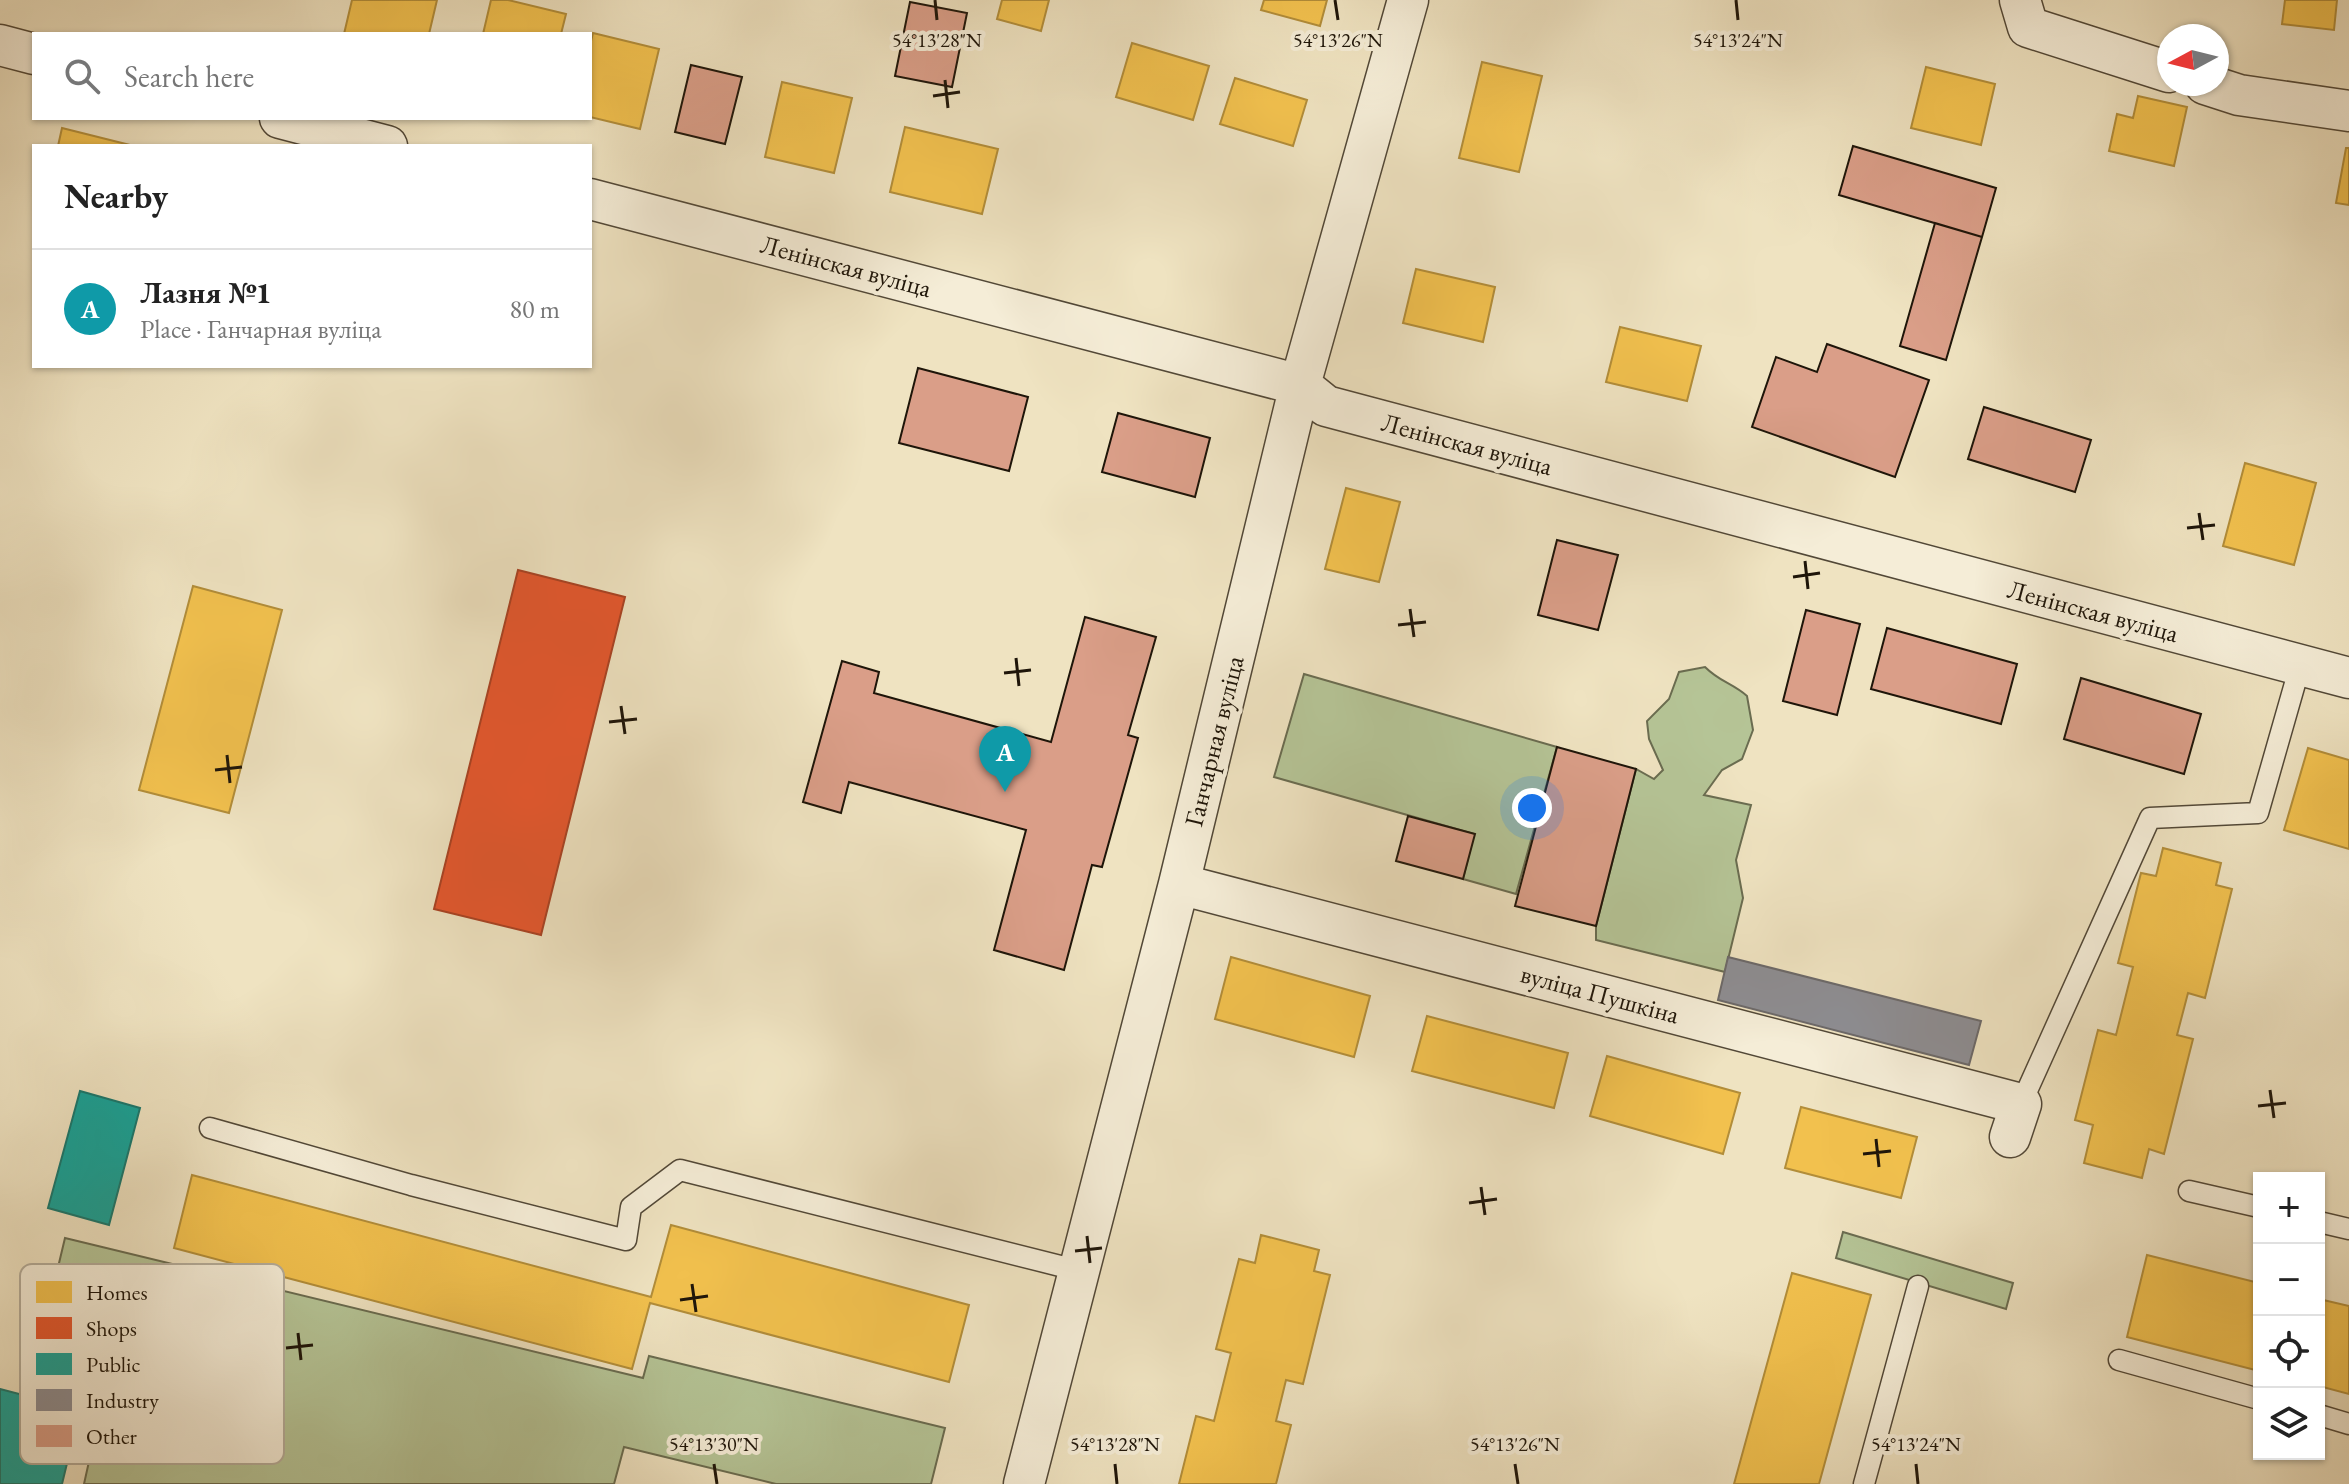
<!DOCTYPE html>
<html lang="en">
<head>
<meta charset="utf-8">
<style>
	:root { --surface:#fff; --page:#f2f2f2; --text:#222; --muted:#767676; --line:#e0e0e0; --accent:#8f2418 }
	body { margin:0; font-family:"EB Garamond",serif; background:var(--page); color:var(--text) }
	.controls { position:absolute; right:24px; bottom:24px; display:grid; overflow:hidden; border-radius:0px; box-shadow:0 2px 6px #0004 }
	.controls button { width:72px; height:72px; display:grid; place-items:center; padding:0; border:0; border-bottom:2px solid var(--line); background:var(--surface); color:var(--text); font:40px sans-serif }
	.compass { position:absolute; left:2157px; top:24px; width:72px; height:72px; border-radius:50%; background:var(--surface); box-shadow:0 2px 6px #0004; rotate:263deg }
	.you { position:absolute; left:1532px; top:808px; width:28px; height:28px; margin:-20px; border:6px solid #fff; border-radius:50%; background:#1a73e8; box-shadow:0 0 0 12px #1a73e833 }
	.badge { display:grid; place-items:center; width:52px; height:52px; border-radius:50%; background:var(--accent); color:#fff; font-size:26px; font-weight:700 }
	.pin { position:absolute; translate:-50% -66px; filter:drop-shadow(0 2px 4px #0008) }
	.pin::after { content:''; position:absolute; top:42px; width:28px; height:24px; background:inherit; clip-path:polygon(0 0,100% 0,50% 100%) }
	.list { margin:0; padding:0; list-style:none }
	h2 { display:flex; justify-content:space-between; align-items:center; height:104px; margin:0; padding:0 32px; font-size:34px }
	h2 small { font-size:26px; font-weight:400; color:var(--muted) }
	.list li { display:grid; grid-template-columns:52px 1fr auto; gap:24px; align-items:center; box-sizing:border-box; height:120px; padding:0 32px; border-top:2px solid var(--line) }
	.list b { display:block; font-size:30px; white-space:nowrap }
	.list p { margin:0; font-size:26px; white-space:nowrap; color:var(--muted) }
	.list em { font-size:26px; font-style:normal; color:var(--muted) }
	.icon { flex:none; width:44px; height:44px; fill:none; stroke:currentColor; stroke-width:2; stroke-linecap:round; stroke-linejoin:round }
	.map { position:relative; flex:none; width:2349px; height:1484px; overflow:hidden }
	.search { position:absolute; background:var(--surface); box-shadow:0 2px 6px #0004; left:32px; top:32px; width:560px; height:88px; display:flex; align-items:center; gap:20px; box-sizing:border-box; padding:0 28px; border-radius:0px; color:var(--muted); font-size:30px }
	.panel { position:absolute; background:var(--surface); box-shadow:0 2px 6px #0004; left:32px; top:144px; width:560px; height:224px; border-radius:0px }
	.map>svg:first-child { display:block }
	.green { fill:#b5c496; stroke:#6a6c50; stroke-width:2 }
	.homes { fill:#f2c14e; stroke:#b28d39; stroke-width:2 }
	.shops { fill:#e4572e; stroke:#a94323; stroke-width:2 }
	.public { fill:#17a398; stroke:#19786d; stroke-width:2 }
	.industry { fill:#8d8d92; stroke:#6c6969; stroke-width:2 }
	.building { fill:#da9e88; stroke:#1e1509; stroke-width:2 }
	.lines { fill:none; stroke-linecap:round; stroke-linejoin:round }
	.service-casing { stroke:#524837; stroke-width:23 }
	.minor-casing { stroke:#524837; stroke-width:43 }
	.service { stroke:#f5edd7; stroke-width:20 }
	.minor { stroke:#f5edd7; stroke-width:40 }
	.ticks { fill:none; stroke:#1e1509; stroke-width:3 }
	.labels { text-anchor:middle; stroke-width:8; stroke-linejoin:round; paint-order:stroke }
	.street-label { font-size:26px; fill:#1e1509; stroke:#f5edd7 }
	.key { fill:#f5edd7; stroke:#b4ac99; stroke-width:2 }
	.key-label { font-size:22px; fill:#1e1509 }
	.ticks-label { font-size:20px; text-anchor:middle; fill:#1e1509; stroke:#f5edd7; stroke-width:8; stroke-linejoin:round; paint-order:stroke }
</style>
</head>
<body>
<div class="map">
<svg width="2349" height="1484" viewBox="0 0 2349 1484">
	<rect width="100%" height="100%" fill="#efe3c1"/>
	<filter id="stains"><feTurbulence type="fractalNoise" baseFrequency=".0025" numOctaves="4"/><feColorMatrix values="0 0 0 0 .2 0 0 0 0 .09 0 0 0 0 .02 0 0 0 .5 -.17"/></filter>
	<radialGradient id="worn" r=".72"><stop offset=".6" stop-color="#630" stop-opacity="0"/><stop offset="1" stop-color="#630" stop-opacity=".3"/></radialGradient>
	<path class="green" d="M 1705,667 C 1720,682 1732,683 1747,696 L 1753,730 L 1742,759 L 1722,770 L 1704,795 L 1751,805 L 1736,860 L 1743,898 L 1725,972 L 1596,940 L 1596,926 L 1636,769 L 1654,779 L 1663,770 L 1649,739 L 1647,721 L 1669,699 L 1679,672 Z
		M 1304,674 L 1557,747 L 1516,894 L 1463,879 L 1474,834 L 1274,777 Z
		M 1843,1232 L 2013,1283 L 2006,1309 L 1836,1258 Z
		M 65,1238 L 643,1378 L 649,1356 L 945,1428 L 931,1484 L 776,1484 L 624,1447 L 614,1484 L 84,1484 L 106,1385 L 34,1368 Z"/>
	<path class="homes" d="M 352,0 L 437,0 L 429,34 L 344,34 Z
		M 491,0 L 508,0 L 566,14 L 561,34 L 483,34 Z
		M 1002,0 L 1049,0 L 1041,31 L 997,19 Z
		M 1264,0 L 1327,0 L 1320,26 L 1261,10 Z
		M 2285,0 L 2337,0 L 2334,30 L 2282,24 Z
		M 593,33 L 659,49 L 640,129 L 590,117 L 590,45 Z
		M 1132,43 L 1209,66 L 1193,120 L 1116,97 Z
		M 1482,62 L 1542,76 L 1519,172 L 1459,158 Z
		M 1926,67 L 1995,84 L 1981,145 L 1911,128 Z
		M 1235,78 L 1307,100 L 1293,146 L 1220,124 Z
		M 782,82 L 852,98 L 834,173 L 765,157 Z
		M 2138,96 L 2187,107 L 2174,166 L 2109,151 L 2117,114 L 2133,118 Z
		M 905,127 L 998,149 L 982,214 L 890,192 Z
		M 62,128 L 134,146 L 58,146 Z
		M 2346,148 L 2349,148 L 2349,205 L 2336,203 Z
		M 1416,269 L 1495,287 L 1483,342 L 1403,323 Z
		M 1620,327 L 1701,346 L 1687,401 L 1606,382 Z
		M 2245,463 L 2316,483 L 2294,565 L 2223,546 Z
		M 1346,488 L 1400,502 L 1379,582 L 1325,569 Z
		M 193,586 L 282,610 L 229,813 L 139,790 Z
		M 2308,748 L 2349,760 L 2349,849 L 2284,830 Z
		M 2163,848 L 2221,863 L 2216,885 L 2232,889 L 2205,998 L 2188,993 L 2177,1035 L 2193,1039 L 2164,1154 L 2149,1149 L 2142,1178 L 2084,1163 L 2093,1125 L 2075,1120 L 2098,1030 L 2116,1035 L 2133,967 L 2118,963 L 2141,873 L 2156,876 Z
		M 1231,957 L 1370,996 L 1354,1057 L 1215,1019 Z
		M 1427,1016 L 1568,1053 L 1554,1108 L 1412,1071 Z
		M 1607,1056 L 1740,1093 L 1723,1154 L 1590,1116 Z
		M 1801,1107 L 1917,1137 L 1901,1198 L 1785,1168 Z
		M 192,1175 L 651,1297 L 671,1225 L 969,1305 L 949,1382 L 650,1303 L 632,1369 L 174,1248 Z
		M 1261,1235 L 1319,1250 L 1314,1271 L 1330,1275 L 1303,1384 L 1286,1380 L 1276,1421 L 1291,1425 L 1276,1484 L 1179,1484 L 1196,1416 L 1214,1421 L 1231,1353 L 1216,1349 L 1239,1259 L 1255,1263 Z
		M 2147,1255 L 2259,1283 L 2259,1371 L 2127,1337 Z
		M 1792,1273 L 1871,1295 L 1819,1484 L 1734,1484 Z
		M 2319,1299 L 2349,1306 L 2349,1394 L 2319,1386 Z"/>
	<path class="shops" d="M 518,570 L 625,597 L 541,935 L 434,909 Z"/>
	<path class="public" d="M 80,1091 L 140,1108 L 109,1225 L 48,1208 Z
		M 0,1389 L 80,1410 L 62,1484 L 0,1484 Z"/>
	<path class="industry" d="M 1728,957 L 1981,1021 L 1969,1065 L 1718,1000 Z"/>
	<path class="building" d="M 910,2 L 967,13 L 952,87 L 895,76 Z
		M 691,65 L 742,77 L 725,144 L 675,132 Z
		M 1853,146 L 1996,188 L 1982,237 L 1839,195 Z
		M 1935,223 L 1982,237 L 1946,360 L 1900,346 Z
		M 1827,344 L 1929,380 L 1895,477 L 1752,427 L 1776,357 L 1817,372 Z
		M 918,368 L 1028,397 L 1009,471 L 899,443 Z
		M 1984,407 L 2091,440 L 2075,492 L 1968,459 Z
		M 1118,413 L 1210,438 L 1195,497 L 1102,472 Z
		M 1557,540 L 1618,555 L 1598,630 L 1538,615 Z
		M 1806,610 L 1860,624 L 1837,715 L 1783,701 Z
		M 1085,617 L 1156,637 L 1128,735 L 1138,738 L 1102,867 L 1092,865 L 1064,970 L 994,950 L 1026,830 L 849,782 L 841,813 L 803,802 L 842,661 L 879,672 L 874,693 L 1051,742 Z
		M 1887,628 L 2017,664 L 2001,724 L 1871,689 Z
		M 2081,678 L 2201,714 L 2184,774 L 2064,739 Z
		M 1557,747 L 1636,769 L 1596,926 L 1515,906 Z
		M 1408,816 L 1475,834 L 1463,879 L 1396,861 Z"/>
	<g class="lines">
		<defs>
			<path id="service" d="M 2021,1104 L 2150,818 L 2258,813 L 2300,666
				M 210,1128 L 411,1185 L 626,1240 L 631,1207 L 680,1170 L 1080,1271
				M 2189,1191 L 2259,1207
				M 2319,1222 L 2349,1229
				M 2119,1360 L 2259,1399
				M 2319,1415 L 2349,1424
				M 1864,1484 L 1918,1286"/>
			<path id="minor" d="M 2020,0 L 2028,27 L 2169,72
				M 0,45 L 34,54
				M 2205,84 L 2239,95 L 2349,111
				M 280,118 L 387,146
				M 590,199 L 1300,385 L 1326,406 L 2349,678
				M 1179,884 L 2021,1104 L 2010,1137
				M 1024,1484 L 1179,884 L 1300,385 L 1408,0"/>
		</defs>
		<use href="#service" class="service-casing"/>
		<use href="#minor" class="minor-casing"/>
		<use href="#service" class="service"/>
		<use href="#minor" class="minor"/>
	</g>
	<path class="ticks" d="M 935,0 L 937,20M 1335,0 L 1338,20M 1736,0 L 1738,20M 945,80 L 948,108M 933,96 L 960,92M 2199,513 L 2203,540M 2187,528 L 2215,525M 1805,561 L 1808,589M 1793,577 L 1820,573M 1410,609 L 1414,637M 1398,625 L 1426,622M 1016,658 L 1019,686M 1004,673 L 1031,670M 621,706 L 625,734M 609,722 L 637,719M 227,755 L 230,783M 215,770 L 242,767M 2270,1090 L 2274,1118M 2258,1106 L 2286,1103M 1876,1139 L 1879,1167M 1863,1154 L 1891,1151M 1481,1187 L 1485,1215M 1469,1203 L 1497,1199M 1087,1236 L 1090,1263M 1075,1251 L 1102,1248M 692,1284 L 696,1312M 680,1300 L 708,1296M 298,1333 L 301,1360M 286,1348 L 313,1345M 714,1464 L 717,1484M 1115,1464 L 1117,1484M 1515,1464 L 1518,1484M 1916,1464 L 1918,1484"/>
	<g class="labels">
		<g class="street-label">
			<text transform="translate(846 266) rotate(15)" y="9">Ленінская вуліца</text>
			<text transform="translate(1467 444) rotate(15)" y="9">Ленінская вуліца</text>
			<text transform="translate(2093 611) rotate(15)" y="9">Ленінская вуліца</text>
			<text transform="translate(1214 741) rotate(-76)" y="9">Ганчарная вуліца</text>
			<text transform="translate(1600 994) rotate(15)" y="9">вуліца Пушкіна</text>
		</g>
	</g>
	<rect x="20" y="1264" width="264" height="200" rx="12" class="key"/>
	<rect x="36" y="1281" width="36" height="22" fill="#f2c14e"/>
	<rect x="36" y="1317" width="36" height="22" fill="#e4572e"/>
	<rect x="36" y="1353" width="36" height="22" fill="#17a398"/>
	<rect x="36" y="1389" width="36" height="22" fill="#8d8d92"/>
	<rect x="36" y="1425" width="36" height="22" fill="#da9e88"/>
	<g class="key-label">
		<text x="86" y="1300">Homes</text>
		<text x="86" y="1336">Shops</text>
		<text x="86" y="1372">Public</text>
		<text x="86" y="1408">Industry</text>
		<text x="86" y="1444">Other</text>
	</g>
	<g class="ticks-label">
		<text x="937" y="47">54°13'28"N</text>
		<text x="1338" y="47">54°13'26"N</text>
		<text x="1738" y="47">54°13'24"N</text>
		<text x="714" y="1451">54°13'30"N</text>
		<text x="1115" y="1451">54°13'28"N</text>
		<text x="1515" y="1451">54°13'26"N</text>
		<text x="1916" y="1451">54°13'24"N</text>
	</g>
	<rect width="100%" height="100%" filter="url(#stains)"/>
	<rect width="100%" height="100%" fill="url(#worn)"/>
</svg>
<div class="controls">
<button>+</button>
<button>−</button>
<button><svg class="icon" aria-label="locate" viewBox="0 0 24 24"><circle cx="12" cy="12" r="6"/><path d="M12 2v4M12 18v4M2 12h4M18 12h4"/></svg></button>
<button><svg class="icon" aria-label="layers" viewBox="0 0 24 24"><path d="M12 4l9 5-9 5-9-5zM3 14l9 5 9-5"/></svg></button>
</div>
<svg class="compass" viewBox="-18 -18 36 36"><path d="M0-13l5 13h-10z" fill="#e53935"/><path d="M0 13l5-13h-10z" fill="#767676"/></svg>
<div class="you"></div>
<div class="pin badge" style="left:1005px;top:792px;background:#0f9aa8">A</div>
<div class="search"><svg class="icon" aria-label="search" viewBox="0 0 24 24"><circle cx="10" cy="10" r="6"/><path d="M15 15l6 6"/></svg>Search here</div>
<section class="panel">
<h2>Nearby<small></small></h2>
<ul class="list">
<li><span class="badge" style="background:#0f9aa8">A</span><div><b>Лазня №1</b><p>Place · Ганчарная вуліца</p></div><em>80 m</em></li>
</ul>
</section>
</div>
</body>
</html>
